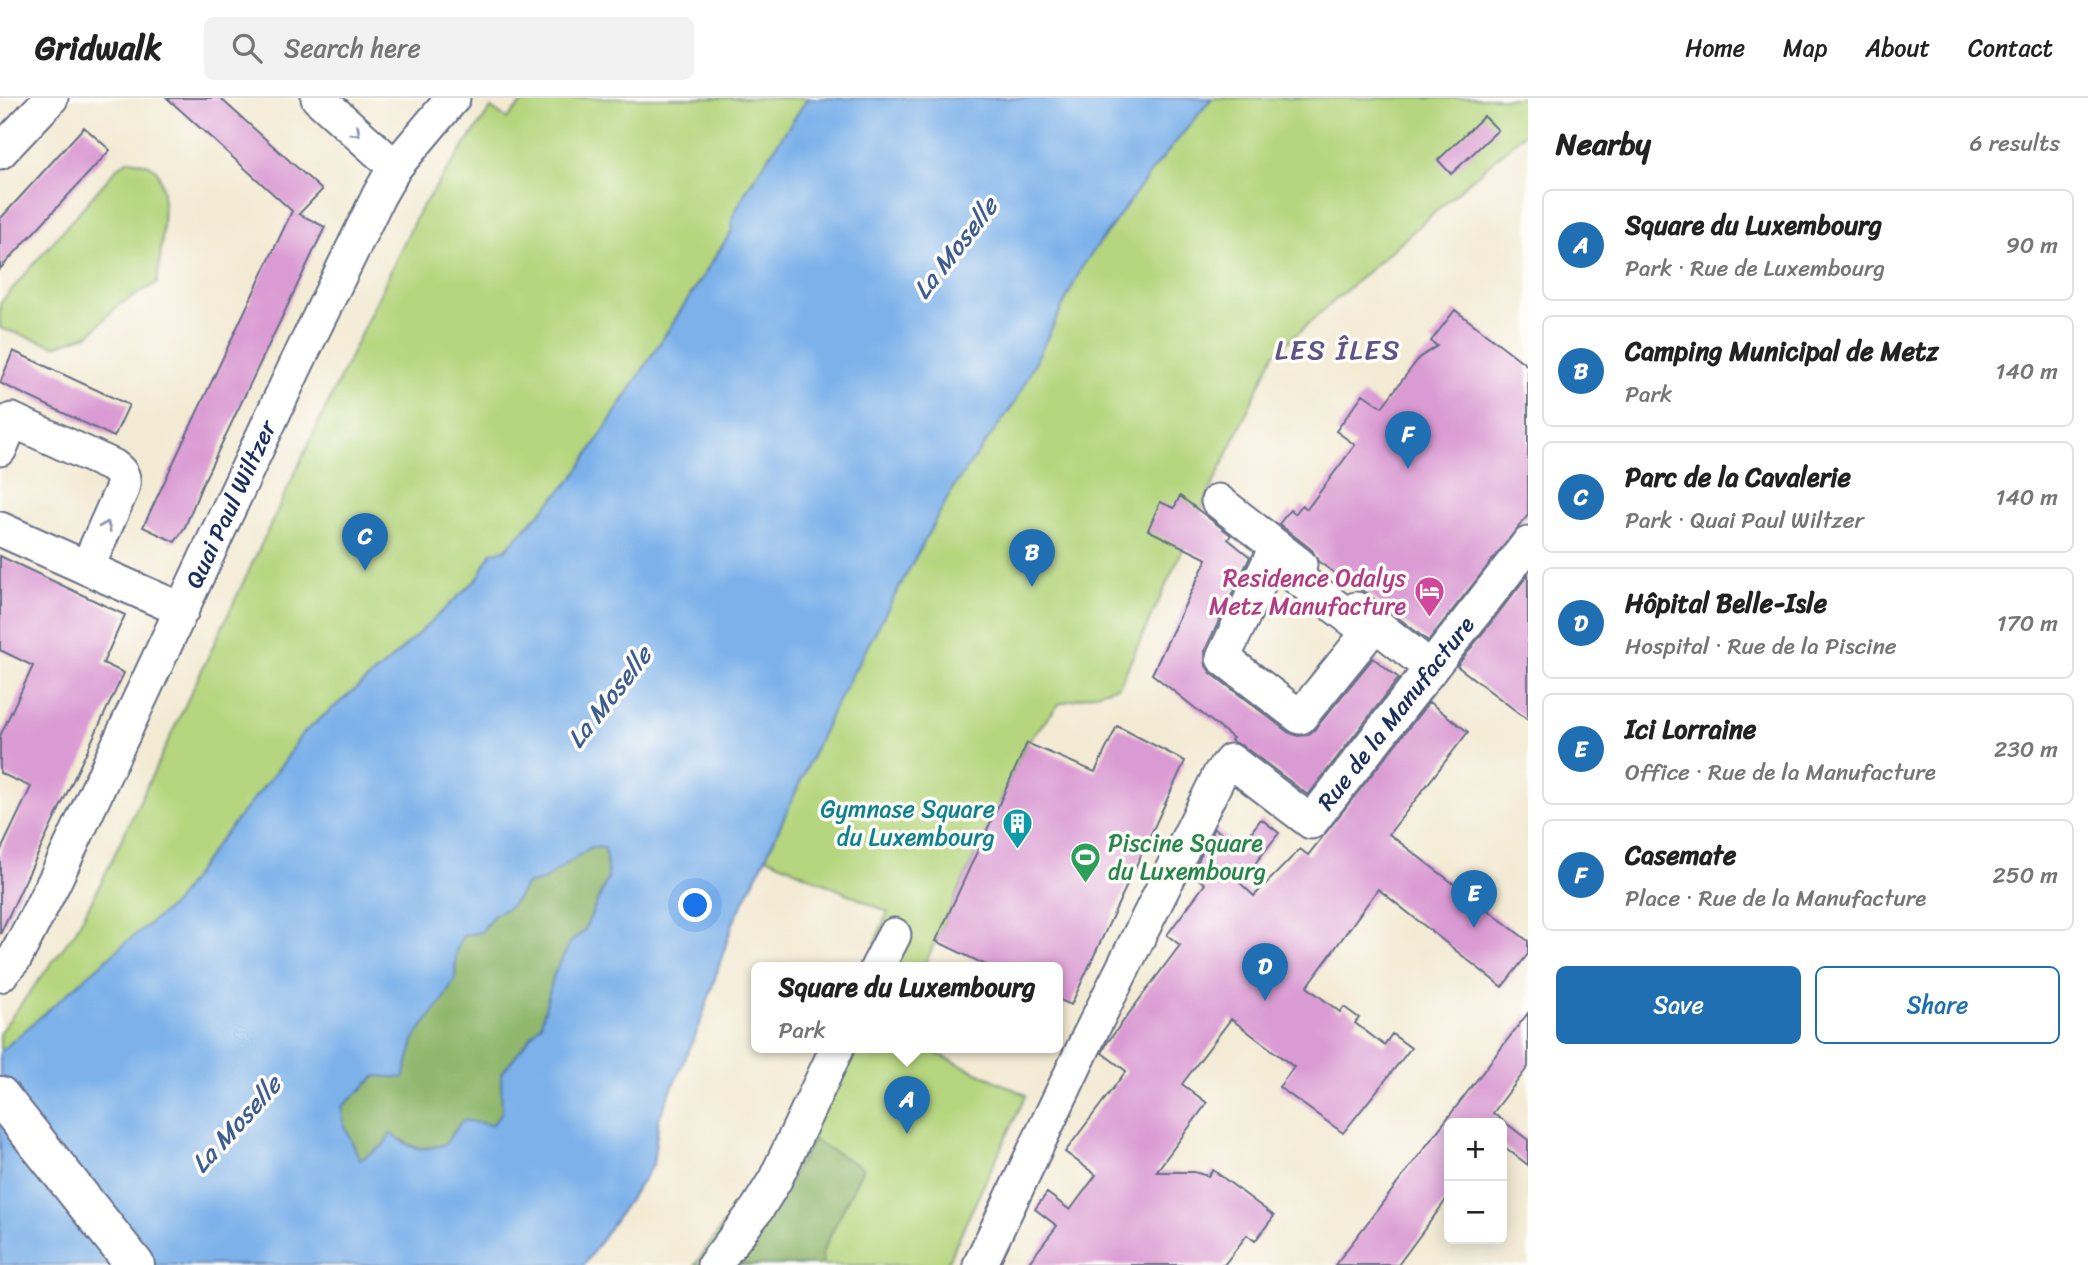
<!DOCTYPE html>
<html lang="en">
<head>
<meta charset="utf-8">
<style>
	:root { --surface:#fff; --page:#f2f2f2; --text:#222; --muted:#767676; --line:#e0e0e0; --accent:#1f6fb2 }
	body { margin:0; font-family:Sriracha,sans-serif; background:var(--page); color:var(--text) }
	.controls { position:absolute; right:21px; bottom:21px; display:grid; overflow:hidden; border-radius:10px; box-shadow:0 4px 18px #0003 }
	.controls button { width:63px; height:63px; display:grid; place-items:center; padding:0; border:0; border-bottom:2px solid var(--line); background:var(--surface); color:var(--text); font:35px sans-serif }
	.you { position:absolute; left:696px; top:808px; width:24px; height:24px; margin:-18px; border:5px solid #fff; border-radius:50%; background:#1a73e8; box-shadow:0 0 0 10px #1a73e833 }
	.badge { display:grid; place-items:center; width:46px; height:46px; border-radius:50%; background:var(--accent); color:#fff; font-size:23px; font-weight:700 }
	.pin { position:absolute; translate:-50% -58px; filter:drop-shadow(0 2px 4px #0008) }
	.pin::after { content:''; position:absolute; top:37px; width:24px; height:21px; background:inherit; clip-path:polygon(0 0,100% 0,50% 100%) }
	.popup { position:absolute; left:751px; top:864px; width:312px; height:91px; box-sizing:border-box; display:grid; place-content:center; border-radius:10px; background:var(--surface); filter:drop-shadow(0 2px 5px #0005); font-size:23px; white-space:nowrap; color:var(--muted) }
	.popup b { font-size:26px; color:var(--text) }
	.popup::after { content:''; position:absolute; left:50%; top:100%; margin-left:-14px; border:14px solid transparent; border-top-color:var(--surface) }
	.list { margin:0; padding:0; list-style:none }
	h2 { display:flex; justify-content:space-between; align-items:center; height:91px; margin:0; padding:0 28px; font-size:30px }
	h2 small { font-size:23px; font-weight:400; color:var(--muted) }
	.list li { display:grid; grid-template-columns:46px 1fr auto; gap:21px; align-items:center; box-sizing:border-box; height:112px; margin:0 14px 14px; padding:0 14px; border:2px solid var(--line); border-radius:10px }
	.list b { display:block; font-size:26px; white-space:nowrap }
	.list p { margin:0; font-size:23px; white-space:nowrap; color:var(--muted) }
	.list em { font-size:23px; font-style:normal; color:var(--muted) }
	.actions { display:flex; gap:14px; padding:21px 28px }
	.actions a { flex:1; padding:16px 0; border:2px solid var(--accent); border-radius:10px; text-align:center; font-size:24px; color:var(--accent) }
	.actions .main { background:var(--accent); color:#fff }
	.icon { flex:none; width:38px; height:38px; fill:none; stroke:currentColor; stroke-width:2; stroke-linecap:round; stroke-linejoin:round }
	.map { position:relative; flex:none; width:1528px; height:1167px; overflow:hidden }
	header { display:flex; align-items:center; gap:42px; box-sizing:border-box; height:98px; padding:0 35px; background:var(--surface); border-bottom:2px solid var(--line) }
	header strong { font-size:33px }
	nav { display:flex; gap:38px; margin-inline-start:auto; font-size:24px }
	.search { width:490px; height:63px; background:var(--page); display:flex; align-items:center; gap:18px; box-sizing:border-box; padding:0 24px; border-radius:10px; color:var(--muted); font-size:26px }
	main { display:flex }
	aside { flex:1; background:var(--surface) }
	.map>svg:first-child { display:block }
	.green { fill:#b5d67e; stroke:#68826e; stroke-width:2 }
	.forest { fill:#90b76d; stroke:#567366; stroke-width:2 }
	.water { fill:#7cb1ea; stroke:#4c70a4; stroke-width:2; fill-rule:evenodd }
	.building { fill:#da9ad3 }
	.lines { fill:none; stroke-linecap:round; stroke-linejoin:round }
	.minor-casing { stroke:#677087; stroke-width:37 }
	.major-casing { stroke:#677087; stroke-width:42 }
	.minor { stroke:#fff; stroke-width:33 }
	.major { stroke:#fff; stroke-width:38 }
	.oneway { stroke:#8d97ae }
	.labels { text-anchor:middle; stroke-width:7; stroke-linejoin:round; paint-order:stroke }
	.street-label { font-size:24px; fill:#1b2f5e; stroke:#fdfcf7 }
	.hotel-label { font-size:24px; fill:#b23c85; stroke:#fdfcf7; text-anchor:end }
	.culture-label { font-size:24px; fill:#0d838f; stroke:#fdfcf7; text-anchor:end }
	.leisure-label { font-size:24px; fill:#27864d; stroke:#fdfcf7; text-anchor:start }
	.water-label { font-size:26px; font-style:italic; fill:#3d5c8f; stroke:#fdfcf7 }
	.quarter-label { font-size:28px; letter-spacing:2px; fill:#5e5487; stroke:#fdfcf7 }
</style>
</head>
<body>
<header>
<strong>Gridwalk</strong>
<div class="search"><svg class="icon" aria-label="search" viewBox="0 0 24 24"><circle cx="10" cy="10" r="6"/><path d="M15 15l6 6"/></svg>Search here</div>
<nav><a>Home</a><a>Map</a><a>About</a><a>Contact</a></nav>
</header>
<main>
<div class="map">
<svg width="1528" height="1167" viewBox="0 0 1528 1167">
	<rect width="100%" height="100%" fill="#fdfcf7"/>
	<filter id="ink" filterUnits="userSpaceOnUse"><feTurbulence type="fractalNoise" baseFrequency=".0143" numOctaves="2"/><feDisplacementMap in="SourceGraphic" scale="14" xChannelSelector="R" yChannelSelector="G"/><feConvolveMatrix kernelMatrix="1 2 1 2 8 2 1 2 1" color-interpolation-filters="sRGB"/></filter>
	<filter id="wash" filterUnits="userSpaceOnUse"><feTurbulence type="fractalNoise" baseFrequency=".00686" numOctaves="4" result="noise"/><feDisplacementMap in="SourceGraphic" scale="28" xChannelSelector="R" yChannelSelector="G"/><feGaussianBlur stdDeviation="1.57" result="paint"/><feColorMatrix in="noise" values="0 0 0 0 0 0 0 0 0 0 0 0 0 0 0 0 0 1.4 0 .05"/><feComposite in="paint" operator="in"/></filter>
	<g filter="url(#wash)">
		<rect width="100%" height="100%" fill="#f3ead3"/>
		<path class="green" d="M 526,0 L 808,0 L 747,91 L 732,120 L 732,132 L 574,379 L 505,452 L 485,466 L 478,480 L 388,564 L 301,637 L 284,664 L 215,748 L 174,806 L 124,846 L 2,953 L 0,950 L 0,934 L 75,834 L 101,785 L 419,113 L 491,10 L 507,21 Z
			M 1212,0 L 1528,0 L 1528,32 L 1274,256 L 1119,588 L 1059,606 L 1027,645 L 923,870 L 895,870 L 875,844 L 888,814 L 766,759 L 833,612 L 953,390 L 1016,303 L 1082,169 L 1151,74 Z
			M 129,62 C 137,63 149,65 155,71 C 171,87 160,162 157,185 L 117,208 L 90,236 L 56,248 L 0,230 L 0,205 L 118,69 Z
			M 824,950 L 925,950 L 1026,997 L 946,1167 L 695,1167 L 759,1076 Z"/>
		<path class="forest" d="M 591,749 L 605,750 L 608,779 L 584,833 L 571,844 L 554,876 L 541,926 L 501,976 L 502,1014 L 492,1028 L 463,1022 L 444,1047 C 426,1050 417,1054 402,1041 L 384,1047 L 360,1062 L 344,1027 L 342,1009 L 376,978 L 404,979 L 415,939 L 441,905 L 455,881 L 456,854 L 462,838 L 481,834 L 495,816 L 508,810 L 519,798 L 525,786 L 542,783 Z
			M 813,1042 L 863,1070 L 822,1155 L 823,1167 L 739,1167 Z"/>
		<path class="water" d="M 808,0 L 1212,0 L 1151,74 L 1082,169 L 1016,303 L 953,390 L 833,612 L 766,759 L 733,825 L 699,929 L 659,1020 L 653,1067 L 584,1167 L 0,1167 L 0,954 L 124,846 L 174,806 L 215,748 L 284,664 L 301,637 L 388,564 L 478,480 L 492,454 L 505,452 L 574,379 L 732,133 L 732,120 L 747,91 ZM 591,749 L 605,750 L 608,780 L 584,833 L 571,844 L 554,876 L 541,926 L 501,976 L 502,1014 L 492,1027 L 463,1022 L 444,1047 C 434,1049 420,1053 410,1048 C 403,1044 398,1039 390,1036 L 384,1047 L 360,1062 L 344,1027 L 342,1009 L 376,978 L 404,980 L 415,939 L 441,905 L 455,881 L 456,854 L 462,838 L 481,834 L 494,816 L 508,810 L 519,798 L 525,787 L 542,783 Z"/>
		<g id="blocks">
			<path class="building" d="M 167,0 L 220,0 L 322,92 L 299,116 L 325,129 L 202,387 L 185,429 L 175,444 L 143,429 L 292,113 Z
				M 1484,18 L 1498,32 L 1451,76 L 1438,62 Z
				M 84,29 L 110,52 L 0,171 L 0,121 Z
				M 1455,212 L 1528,268 L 1528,417 L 1428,543 L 1368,496 L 1345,483 L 1318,463 L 1312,452 L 1279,426 L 1290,412 L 1295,416 L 1302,407 L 1307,411 L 1355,347 L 1336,333 L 1363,296 L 1382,309 L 1419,260 L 1437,248 L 1431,243 Z
				M 13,253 L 129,307 L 114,339 L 0,285 Z
				M 1180,398 L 1231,437 L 1228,441 L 1250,459 L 1205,552 L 1206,568 L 1211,575 L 1288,634 L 1298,638 L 1308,637 L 1315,631 L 1373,560 L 1399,580 L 1308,697 L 1243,648 L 1233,644 L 1231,642 L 1233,640 L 1152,576 L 1207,461 L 1148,432 L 1160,404 L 1174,410 Z
				M 0,458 L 125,517 L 103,565 L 124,575 L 0,836 L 0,754 L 31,689 L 0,675 L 0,638 L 33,568 L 0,552 Z
				M 1528,477 L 1528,622 L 1457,568 Z
				M 1429,604 L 1468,634 L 1389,736 L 1528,843 L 1528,856 L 1502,889 L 1378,791 L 1307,889 L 1340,914 L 1344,909 L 1359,920 L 1355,925 L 1384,947 L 1392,936 L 1411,950 L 1343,1035 L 1279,989 L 1294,969 L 1231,921 L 1182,986 L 1207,1005 L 1156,1074 L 1194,1074 L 1208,1078 L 1213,1072 L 1274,1118 L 1255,1143 L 1247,1137 L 1224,1167 L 1027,1167 L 1057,1128 L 1035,1111 L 1047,1095 L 1070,1112 L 1096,1077 L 1065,1054 L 1126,973 L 1102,955 L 1107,945 L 1180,847 L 1167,837 L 1205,786 L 1192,776 L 1214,730 L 1240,749 L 1261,721 L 1279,735 L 1240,785 L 1254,798 L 1300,751 L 1308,757 Z
				M 1117,628 L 1185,663 L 1071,907 L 1058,901 L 1058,870 L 992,870 L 936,843 L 1027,645 L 1095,674 Z
				M 1528,915 L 1528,969 L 1493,1015 L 1528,1042 L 1528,1067 L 1502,1047 L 1502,1025 L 1449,1025 L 1449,1098 L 1398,1167 L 1335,1167 Z"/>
		</g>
	</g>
	<g filter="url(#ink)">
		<use href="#blocks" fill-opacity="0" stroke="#677087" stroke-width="2"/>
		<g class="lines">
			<defs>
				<g id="minor">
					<path d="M 318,0 L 395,69"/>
					<path d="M 0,54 L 51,0"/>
					<path d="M 0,351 L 12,322 L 113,368 C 123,375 125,380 122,391 L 87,470 L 0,431"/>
					<path d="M 1218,403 L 1300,467"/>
					<path d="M 1271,460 L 1369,534 L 1300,619 L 1223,560 Z"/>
					<path d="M 87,470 L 182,512"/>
					<path d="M 1356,511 L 1431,570"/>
					<path d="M 877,870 L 894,837"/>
					<path id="s1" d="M 0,877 L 15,860 L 55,782 L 297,265 L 379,97 L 395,69 L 453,0"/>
					<path d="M 714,1167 L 757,1111 L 775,1082 L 837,950"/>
					<path id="s2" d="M 980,1167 L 1089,938 L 1220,676 L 1231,663 L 1311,724 L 1528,446"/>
				</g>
				<path id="major" d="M 0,998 L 135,1167"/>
			</defs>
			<use href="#minor" class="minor-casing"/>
			<use href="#major" class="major-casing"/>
			<use href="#minor" class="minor"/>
			<use href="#major" class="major"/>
		</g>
		<defs><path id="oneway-chevron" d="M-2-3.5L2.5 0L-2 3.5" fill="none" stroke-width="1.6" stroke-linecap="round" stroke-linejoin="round" transform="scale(1.75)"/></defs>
		<g class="oneway">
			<use href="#oneway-chevron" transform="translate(356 34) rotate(42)"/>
			<use href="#oneway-chevron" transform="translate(106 428) rotate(-67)"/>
		</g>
	</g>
	<defs>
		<symbol id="hotel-pin" viewBox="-11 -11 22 30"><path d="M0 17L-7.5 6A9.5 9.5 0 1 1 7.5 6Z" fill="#d1479c" stroke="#fdfcf7"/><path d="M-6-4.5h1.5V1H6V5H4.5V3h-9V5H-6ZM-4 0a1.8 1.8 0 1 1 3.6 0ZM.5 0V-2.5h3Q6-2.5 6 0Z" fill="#fff"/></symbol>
		<symbol id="building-pin" viewBox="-11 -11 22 30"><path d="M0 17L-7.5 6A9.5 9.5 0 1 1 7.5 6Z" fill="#0f9aa8" stroke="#fdfcf7"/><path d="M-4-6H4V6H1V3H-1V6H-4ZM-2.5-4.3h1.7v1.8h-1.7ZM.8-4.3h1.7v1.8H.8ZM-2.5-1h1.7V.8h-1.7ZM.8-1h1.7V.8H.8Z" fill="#fff"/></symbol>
		<symbol id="stadium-pin" viewBox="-11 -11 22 30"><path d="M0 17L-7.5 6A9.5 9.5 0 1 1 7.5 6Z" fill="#2e9e5b" stroke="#fdfcf7"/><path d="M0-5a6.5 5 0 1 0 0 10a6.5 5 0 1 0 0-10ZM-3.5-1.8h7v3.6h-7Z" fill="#fff"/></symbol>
	</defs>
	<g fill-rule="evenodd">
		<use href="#hotel-pin" x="1412" y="476" width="35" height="47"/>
		<use href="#building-pin" x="1000" y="708" width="35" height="47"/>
		<use href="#stadium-pin" x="1068" y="742" width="35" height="47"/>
	</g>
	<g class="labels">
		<g class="street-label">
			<text dy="8" stroke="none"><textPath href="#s1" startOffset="525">Quai Paul Wiltzer</textPath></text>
			<text dy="8" stroke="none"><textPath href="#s2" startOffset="802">Rue de la Manufacture</textPath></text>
		</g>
		<g class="hotel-label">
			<text x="1406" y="488">Residence Odalys<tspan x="1406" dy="28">Metz Manufacture</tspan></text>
		</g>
		<g class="culture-label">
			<text x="995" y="719">Gymnase Square<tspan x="995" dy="28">du Luxembourg</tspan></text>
		</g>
		<g class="leisure-label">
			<text x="1108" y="753">Piscine Square<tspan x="1108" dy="28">du Luxembourg</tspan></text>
		</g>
		<g class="water-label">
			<text transform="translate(955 150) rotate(-52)" y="9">La Moselle</text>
			<text transform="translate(609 599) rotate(-52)" y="9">La Moselle</text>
			<text transform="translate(236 1026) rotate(-48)" y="9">La Moselle</text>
		</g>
		<g class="quarter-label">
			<text x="1338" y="261">LES ÎLES</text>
		</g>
	</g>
</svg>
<div class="controls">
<button>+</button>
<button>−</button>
</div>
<div class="you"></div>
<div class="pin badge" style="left:907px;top:1036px">A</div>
<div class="popup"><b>Square du Luxembourg</b>Park</div>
<div class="pin badge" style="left:1032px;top:489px">B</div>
<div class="pin badge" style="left:365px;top:473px">C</div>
<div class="pin badge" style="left:1265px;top:903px">D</div>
<div class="pin badge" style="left:1474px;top:830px">E</div>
<div class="pin badge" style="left:1408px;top:371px">F</div>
</div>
<aside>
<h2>Nearby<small>6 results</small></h2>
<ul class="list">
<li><span class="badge">A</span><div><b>Square du Luxembourg</b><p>Park · Rue de Luxembourg</p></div><em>90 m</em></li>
<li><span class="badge">B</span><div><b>Camping Municipal de Metz</b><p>Park</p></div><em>140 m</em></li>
<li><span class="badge">C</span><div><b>Parc de la Cavalerie</b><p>Park · Quai Paul Wiltzer</p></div><em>140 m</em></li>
<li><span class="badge">D</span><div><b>Hôpital Belle-Isle</b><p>Hospital · Rue de la Piscine</p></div><em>170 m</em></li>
<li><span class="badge">E</span><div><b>Ici Lorraine</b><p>Office · Rue de la Manufacture</p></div><em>230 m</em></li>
<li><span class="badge">F</span><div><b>Casemate</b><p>Place · Rue de la Manufacture</p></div><em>250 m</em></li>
</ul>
<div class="actions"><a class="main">Save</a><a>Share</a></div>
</aside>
</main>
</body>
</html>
